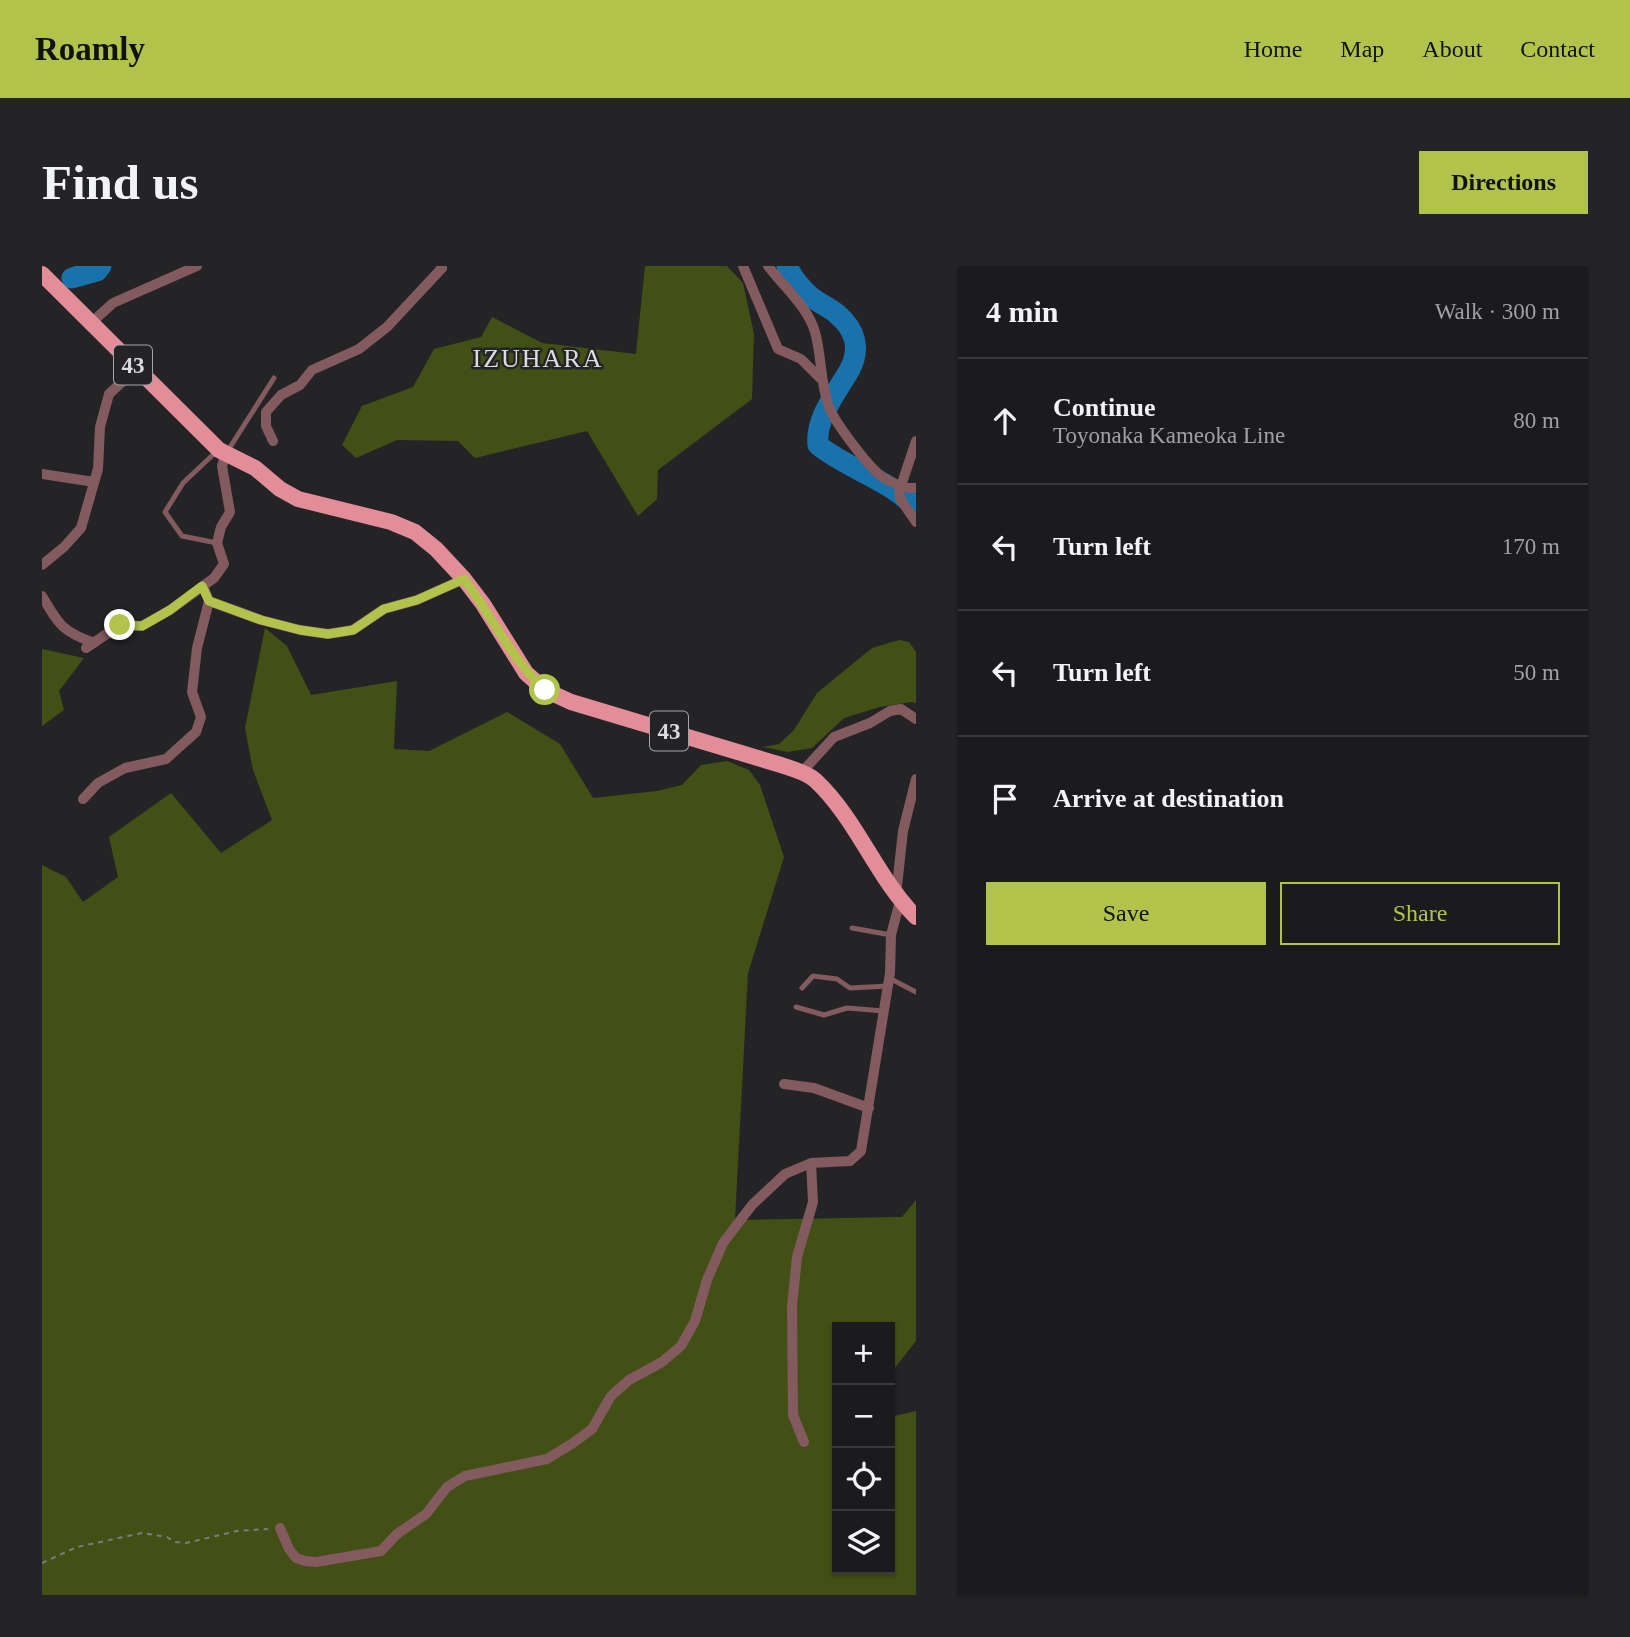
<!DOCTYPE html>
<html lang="en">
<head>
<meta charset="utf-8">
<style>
	:root { --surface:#1b1b1d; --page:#242426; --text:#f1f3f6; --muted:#a0a1a4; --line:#39393b; --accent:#b2c34c }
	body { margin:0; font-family:"Times New Roman",serif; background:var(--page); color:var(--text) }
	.controls { position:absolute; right:21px; bottom:21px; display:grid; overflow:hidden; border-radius:0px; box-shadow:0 2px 5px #0004 }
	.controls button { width:63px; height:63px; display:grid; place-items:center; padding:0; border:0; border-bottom:2px solid var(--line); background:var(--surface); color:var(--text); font:35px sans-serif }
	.stop { position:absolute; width:21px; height:21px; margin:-16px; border:5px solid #b2c34c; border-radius:50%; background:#fff }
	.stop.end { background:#b2c34c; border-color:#fff; box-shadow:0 2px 7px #0008 }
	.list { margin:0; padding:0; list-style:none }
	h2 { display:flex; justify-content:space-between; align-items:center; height:91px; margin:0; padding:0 28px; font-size:30px }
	h2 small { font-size:23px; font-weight:400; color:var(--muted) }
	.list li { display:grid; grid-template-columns:46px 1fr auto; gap:21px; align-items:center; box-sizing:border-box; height:126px; padding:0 28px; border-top:2px solid var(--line) }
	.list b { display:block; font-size:26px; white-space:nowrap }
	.list p { margin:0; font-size:23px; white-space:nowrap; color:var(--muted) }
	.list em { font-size:23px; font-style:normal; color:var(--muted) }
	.actions { display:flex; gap:14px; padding:21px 28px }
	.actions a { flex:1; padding:16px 0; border:2px solid var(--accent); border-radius:0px; text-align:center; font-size:24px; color:var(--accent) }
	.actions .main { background:var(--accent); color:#111 }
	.icon { flex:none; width:38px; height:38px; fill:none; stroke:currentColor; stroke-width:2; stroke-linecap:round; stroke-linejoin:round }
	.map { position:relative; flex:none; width:874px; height:1329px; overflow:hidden; border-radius:0px }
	header { display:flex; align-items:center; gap:42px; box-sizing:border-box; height:98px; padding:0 35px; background:var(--accent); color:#111 }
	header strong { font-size:33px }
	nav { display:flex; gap:38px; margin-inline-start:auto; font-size:24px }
	.intro { display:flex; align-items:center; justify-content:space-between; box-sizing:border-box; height:168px; padding:0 42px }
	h1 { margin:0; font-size:49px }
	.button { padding:18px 32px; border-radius:0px; background:var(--accent); color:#111; font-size:24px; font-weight:700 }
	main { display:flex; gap:42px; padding:0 42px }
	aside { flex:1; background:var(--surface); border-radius:0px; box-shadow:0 2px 5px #0004 }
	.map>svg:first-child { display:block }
	.green { fill:#425016 }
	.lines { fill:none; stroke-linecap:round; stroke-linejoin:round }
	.river { stroke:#1a72ad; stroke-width:21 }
	.path { stroke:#7b7b7e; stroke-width:2; stroke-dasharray:5 5; stroke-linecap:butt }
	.lane { stroke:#835a5e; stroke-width:5 }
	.street { stroke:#835a5e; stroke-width:10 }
	.primary { stroke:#e28d97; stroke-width:16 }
	.route { stroke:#b2c34c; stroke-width:9 }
	.labels { text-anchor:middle; stroke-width:5; stroke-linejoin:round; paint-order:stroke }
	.shield { fill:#242427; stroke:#a5a5a8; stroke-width:2 }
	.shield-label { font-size:23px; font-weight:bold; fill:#dcdcdf }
	.neighbourhood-label { font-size:26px; letter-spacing:2px; fill:#dcdcdf; stroke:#242427 }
</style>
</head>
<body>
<header>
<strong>Roamly</strong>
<nav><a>Home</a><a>Map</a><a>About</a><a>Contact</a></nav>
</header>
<div class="intro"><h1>Find us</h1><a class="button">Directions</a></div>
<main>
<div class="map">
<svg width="874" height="1329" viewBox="0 0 874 1329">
	<rect width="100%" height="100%" fill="#242427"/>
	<path class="green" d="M 603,0 L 685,0 L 701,17 L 712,68 L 710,133 L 616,204 L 615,233 L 596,250 L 545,165 L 433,192 L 416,175 L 355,174 L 314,192 L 300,179 L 320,140 L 371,121 L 392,83 L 439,71 L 450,51 L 500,77 L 594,88 Z
		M 223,362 L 245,380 L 269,429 L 355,415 L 352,483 L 387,485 L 465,446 L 518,478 L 551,532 L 615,525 L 640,519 L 659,499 L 685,495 L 707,504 L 718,519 L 742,591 L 706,707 L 693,954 L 860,951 L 874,934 L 874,1075 L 848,1108 L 848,1061 L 795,1061 L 795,1303 L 848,1303 L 848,1151 L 874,1145 L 874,1329 L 0,1329 L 0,599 L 24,611 L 41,636 L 76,611 L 67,571 L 129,527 L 179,587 L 230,554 L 211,504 L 203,462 Z
		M 857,374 L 867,376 L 874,386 L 874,437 L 870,436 L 838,441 L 802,452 L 770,482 L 745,486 L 721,481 L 737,478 L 752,464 L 775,427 L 830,382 Z
		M 0,383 L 42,392 L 17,425 L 22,444 L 0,460 Z"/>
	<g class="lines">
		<path class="river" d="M 745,0 C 750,11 759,22 768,30 C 776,37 787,41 795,48 C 814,64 819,83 807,105 C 794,127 773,153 776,179 C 805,203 851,215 874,243
			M 30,12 L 55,5 L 59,0"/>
		<path class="path" d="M 0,1297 L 35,1281 L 100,1267 L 125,1271 L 132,1276 L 144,1277 L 195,1265 L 226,1263"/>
		<path class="lane" d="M 185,186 L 232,112
			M 175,277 L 140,270 L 123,246 L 141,217 L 176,184
			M 810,662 L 849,669
			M 847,712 L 874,726
			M 760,722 L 771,710 L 795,713 L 808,722 L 846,720
			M 754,741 L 782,749 L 805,742 L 842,745"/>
		<path class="street" d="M 701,0 L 736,83 L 759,93 L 779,113
			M 726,0 C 741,20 766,41 773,66 C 780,91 778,117 787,141 C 793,157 826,200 839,210 C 849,217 863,223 874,222
			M 49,57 L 71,37 L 155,0
			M 231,175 L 224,160 L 224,146 L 239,129 L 258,119 L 270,104 L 317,83 L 345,61 L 400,2 L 399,0
			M 874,175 L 857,226 L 859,234 L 874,256
			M 0,208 L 52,216
			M 0,299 L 22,281 L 39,262 L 56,203 L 58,161 L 67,128 L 95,102
			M 0,330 C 17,359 20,365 52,377
			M 167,335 L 219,354 L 258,364 L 286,368 L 311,364 L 342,343 L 375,334 L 422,313
			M 44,382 L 78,359 L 100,360 L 128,344 L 161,320
			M 760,506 L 792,471 L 828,457 L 848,445 L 859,443 L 874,453
			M 41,533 L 56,517 L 83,502 L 124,493 L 154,466 L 159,451 L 150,426 L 155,382 L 167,335 L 161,320 L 172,312 L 182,298 L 175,277 L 179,261 L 188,246 L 180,200 L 184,187
			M 854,629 L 861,565 L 874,513
			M 742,818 L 772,822 L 827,842
			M 762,1176 L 751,1149 L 750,1040 L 755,991 L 771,936 L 769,897
			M 238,1262 L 247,1283 L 254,1292 L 263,1295 L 274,1296 L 339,1285 L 355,1268 L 384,1248 L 405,1221 L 423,1210 L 505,1193 L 531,1177 L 550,1163 L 569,1130 L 587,1114 L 620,1096 L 639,1080 L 653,1055 L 665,1014 L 681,977 L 710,939 L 743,908 L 769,897 L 808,895 L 819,885 L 848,707 L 849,669 L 858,635"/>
		<path class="primary" d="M 0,8 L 177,184 L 213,202 L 238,223 L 256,233 L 349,256 L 373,266 L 394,283 L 422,313 L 441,338 L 484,407 L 503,424 L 529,436 L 739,499 C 750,503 764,506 773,514 C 815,553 834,611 874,651"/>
	</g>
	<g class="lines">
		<path class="route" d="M 78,359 L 100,360 L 128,344 L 160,320 L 167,335 L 219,354 L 258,364 L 286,368 L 311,364 L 342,343 L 375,334 L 422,313 C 450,350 469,393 503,424"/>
	</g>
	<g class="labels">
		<g class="shield">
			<rect x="72" y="79.5" width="38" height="39" rx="5"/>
			<rect x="608" y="445.5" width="38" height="39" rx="5"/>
		</g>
		<g class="shield-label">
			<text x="91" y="107">43</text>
			<text x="627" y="473">43</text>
		</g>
		<g class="neighbourhood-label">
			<text x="496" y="101">IZUHARA</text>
		</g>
	</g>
</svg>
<div class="controls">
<button>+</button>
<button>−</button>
<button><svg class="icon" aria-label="locate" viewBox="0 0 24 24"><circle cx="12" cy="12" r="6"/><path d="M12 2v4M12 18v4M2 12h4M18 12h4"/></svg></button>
<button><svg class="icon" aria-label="layers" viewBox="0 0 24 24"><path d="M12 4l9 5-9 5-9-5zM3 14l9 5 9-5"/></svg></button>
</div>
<div class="stop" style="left:503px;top:424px"></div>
<div class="stop end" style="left:78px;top:359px"></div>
</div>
<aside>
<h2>4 min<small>Walk · 300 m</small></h2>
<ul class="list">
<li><svg class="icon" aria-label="ahead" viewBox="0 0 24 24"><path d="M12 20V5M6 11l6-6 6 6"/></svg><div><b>Continue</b><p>Toyonaka Kameoka Line</p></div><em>80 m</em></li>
<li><svg class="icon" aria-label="left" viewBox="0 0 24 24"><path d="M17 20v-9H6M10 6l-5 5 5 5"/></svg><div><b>Turn left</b></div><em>170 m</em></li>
<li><svg class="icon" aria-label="left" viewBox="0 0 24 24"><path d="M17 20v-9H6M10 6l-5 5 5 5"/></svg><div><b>Turn left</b></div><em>50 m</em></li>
<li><svg class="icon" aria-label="arrive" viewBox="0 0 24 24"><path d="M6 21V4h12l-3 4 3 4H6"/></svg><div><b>Arrive at destination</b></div></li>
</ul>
<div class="actions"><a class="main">Save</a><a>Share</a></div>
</aside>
</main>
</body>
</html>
